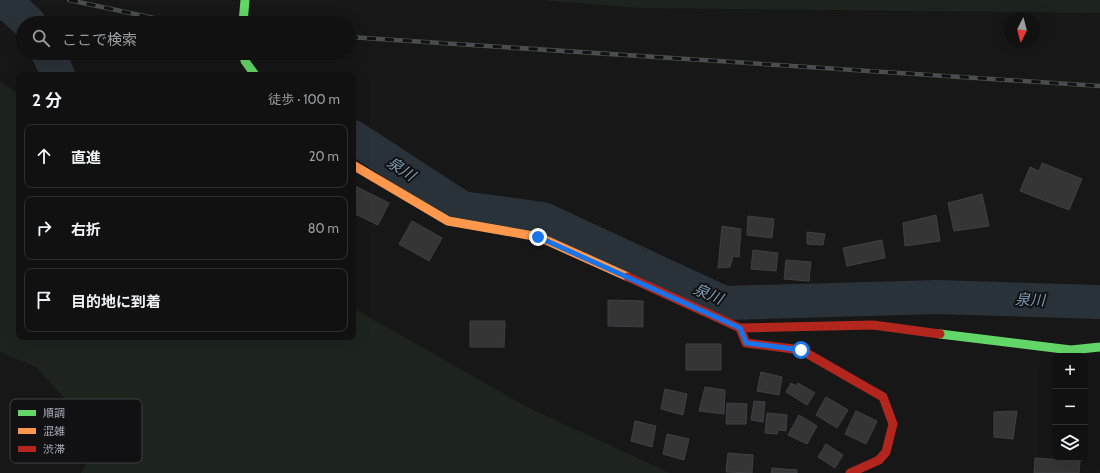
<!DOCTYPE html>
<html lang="ja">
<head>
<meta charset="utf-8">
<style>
	:root { --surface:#111; --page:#1e1f1f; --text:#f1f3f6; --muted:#9c9d9f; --line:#303131 }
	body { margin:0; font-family:Cabin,"Noto Sans JP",sans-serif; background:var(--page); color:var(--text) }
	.controls { position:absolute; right:12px; bottom:12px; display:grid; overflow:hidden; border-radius:8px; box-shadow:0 4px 16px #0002 }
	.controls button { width:36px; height:36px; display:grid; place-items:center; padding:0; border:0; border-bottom:1px solid var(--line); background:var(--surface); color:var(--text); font:20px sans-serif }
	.compass { position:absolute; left:1004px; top:12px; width:36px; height:36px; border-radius:50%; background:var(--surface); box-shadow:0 4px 16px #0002; rotate:186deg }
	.stop { position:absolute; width:12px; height:12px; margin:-9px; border:3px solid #1a73e8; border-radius:50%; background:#fff }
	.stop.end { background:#1a73e8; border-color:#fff; box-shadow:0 1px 4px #0008 }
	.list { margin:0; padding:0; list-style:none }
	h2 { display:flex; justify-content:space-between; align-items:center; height:52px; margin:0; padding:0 16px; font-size:17px }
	h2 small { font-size:13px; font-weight:400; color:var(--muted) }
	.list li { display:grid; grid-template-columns:26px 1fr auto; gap:12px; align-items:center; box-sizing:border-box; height:64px; margin:0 8px 8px; padding:0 8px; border:1px solid var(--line); border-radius:8px }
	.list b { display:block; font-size:15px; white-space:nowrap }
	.list em { font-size:13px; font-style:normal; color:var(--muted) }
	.icon { flex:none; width:22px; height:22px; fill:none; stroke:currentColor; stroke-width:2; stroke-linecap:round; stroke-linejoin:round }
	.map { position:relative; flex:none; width:1100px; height:473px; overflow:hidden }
	.search { position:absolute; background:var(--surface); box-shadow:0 4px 16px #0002; left:16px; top:16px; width:340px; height:44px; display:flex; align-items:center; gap:10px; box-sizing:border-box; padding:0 14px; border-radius:22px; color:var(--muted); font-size:15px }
	.panel { position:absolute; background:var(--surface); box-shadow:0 4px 16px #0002; left:16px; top:72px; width:340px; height:268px; border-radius:8px }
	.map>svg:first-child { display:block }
	.green { fill:#1d241e }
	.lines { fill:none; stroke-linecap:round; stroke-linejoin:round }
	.river { stroke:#2a3239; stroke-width:34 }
	.building { fill:#353536; stroke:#3f4043 }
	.fast { stroke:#63d668; stroke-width:9 }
	.slow { stroke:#ff974d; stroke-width:9 }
	.jam { stroke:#b3261e; stroke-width:9 }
	.rail-casing { stroke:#4b4c4f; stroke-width:4.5 }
	.rail { stroke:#111113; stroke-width:3; stroke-dasharray:9; stroke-linecap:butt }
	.route { stroke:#1a73e8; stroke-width:5 }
	.labels { text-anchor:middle; stroke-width:4; stroke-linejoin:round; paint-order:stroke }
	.water-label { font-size:15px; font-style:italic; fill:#7f9bb3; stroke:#111113 }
	.key { fill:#111113; stroke:#3e4045; stroke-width:1 }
	.key-label { font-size:11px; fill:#a8adb8 }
</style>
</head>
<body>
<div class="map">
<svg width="1100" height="473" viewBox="0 0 1100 473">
	<rect width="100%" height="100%" fill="#171717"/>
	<path class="green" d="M 540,0 L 1100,0 L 1100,13 L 639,8 Z
		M 0,82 L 19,94 L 19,337 L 353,337 L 353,308 L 527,407 L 670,473 L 80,473 L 82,472 L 98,435 L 36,367 L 0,352 Z"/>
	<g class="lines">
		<path class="river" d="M 0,2 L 12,7 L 29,23
			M 48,53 L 58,75
			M 353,137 L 462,208 L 543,219 L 724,303 L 938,297 L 1100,302"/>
	</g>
	<path class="building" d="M 1042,163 L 1082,179 L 1069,210 L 1020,191 L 1030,167 L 1039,171 Z
		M 353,185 L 389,203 L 378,225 L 353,213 Z
		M 982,194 L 989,226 L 954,231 L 948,203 Z
		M 936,215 L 940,241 L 905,246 L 903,223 Z
		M 748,216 L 774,219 L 772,238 L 747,235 Z
		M 412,221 L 442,238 L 429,261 L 399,244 Z
		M 722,226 L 741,229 L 739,257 L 733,256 L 730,267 L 718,268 Z
		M 807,232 L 825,234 L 823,245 L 807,244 Z
		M 882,240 L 885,258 L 847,266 L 843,248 Z
		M 753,250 L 778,253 L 776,271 L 751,269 Z
		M 786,260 L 811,262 L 809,281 L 784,279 Z
		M 608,300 L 643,301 L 643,327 L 608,326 Z
		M 470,321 L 505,321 L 504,347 L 470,347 Z
		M 686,344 L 721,344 L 721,370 L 686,370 Z
		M 761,372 L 782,377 L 779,395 L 757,391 Z
		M 791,383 L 796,386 L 798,383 L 815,393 L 807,405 L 786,392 Z
		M 705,387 L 725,390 L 724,414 L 699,411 Z
		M 665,389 L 687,394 L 683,415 L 661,409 Z
		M 826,397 L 848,410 L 837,428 L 816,415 Z
		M 754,401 L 765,402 L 763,422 L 751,420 Z
		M 727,403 L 747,404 L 746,424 L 726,424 Z
		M 856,411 L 877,421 L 866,444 L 845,434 Z
		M 1017,411 L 1013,439 L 994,437 L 994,412 Z
		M 767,413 L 787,415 L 786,431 L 778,430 L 777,434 L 765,433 Z
		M 799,415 L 817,426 L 807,444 L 788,435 Z
		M 635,421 L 656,426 L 652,447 L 631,441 Z
		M 667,434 L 689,439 L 684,460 L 663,454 Z
		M 826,444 L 843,455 L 835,468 L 818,457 Z
		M 728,453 L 753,455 L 752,473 L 726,472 Z
		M 1035,458 L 1080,461 L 1079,473 L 1034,473 Z
		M 772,468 L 797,470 L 797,473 L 771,473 Z"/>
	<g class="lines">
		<path class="fast" d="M 243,23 L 245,0
			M 244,53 L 245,61 L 255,75
			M 940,334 L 1071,350 L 1100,347"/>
		<path class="slow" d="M 353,165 L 448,221 L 539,237 L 628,277"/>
		<path class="jam" d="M 628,277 L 740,328 L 873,325 L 940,334
			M 740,328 L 746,343 L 801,350 L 883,397 L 893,424 L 886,452 L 879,460 L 850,473"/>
		<defs>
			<path id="rail" d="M 69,0 L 177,23
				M 349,37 L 1100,86"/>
		</defs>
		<use href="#rail" class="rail-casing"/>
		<use href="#rail" class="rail"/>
	</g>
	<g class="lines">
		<path class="route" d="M 538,237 L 740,328 L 746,343 L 801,350"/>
	</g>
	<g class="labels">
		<g class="water-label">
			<text transform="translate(401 169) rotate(33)" y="5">泉川</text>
			<text transform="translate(708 294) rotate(22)" y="5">泉川</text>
			<text transform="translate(1030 300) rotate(2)" y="5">泉川</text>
		</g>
	</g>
	<rect x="10" y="399" width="132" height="64" rx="6" class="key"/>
	<rect x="18" y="410" width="18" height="6" fill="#63d668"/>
	<rect x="18" y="428" width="18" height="6" fill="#ff974d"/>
	<rect x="18" y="446" width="18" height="6" fill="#b3261e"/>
	<g class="key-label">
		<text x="43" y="417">順調</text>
		<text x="43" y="435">混雑</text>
		<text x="43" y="453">渋滞</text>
	</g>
</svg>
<div class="controls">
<button>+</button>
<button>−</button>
<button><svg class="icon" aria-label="layers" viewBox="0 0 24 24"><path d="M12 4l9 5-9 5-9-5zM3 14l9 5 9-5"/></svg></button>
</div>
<svg class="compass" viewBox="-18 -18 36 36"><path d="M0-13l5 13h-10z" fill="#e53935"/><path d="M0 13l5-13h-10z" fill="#9c9d9f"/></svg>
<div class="stop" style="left:801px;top:350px"></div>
<div class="stop end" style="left:538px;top:237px"></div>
<div class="search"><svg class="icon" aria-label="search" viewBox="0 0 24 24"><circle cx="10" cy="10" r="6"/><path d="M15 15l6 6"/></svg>ここで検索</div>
<section class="panel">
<h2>2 分<small>徒歩 · 100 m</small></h2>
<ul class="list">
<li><svg class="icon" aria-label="ahead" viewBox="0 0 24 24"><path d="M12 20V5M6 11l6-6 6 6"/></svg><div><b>直進</b></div><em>20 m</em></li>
<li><svg class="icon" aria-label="right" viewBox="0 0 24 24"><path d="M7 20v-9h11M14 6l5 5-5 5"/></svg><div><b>右折</b></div><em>80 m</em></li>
<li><svg class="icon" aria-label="arrive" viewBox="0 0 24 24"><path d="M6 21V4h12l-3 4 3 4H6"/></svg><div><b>目的地に到着</b></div></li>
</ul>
</section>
</div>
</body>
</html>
